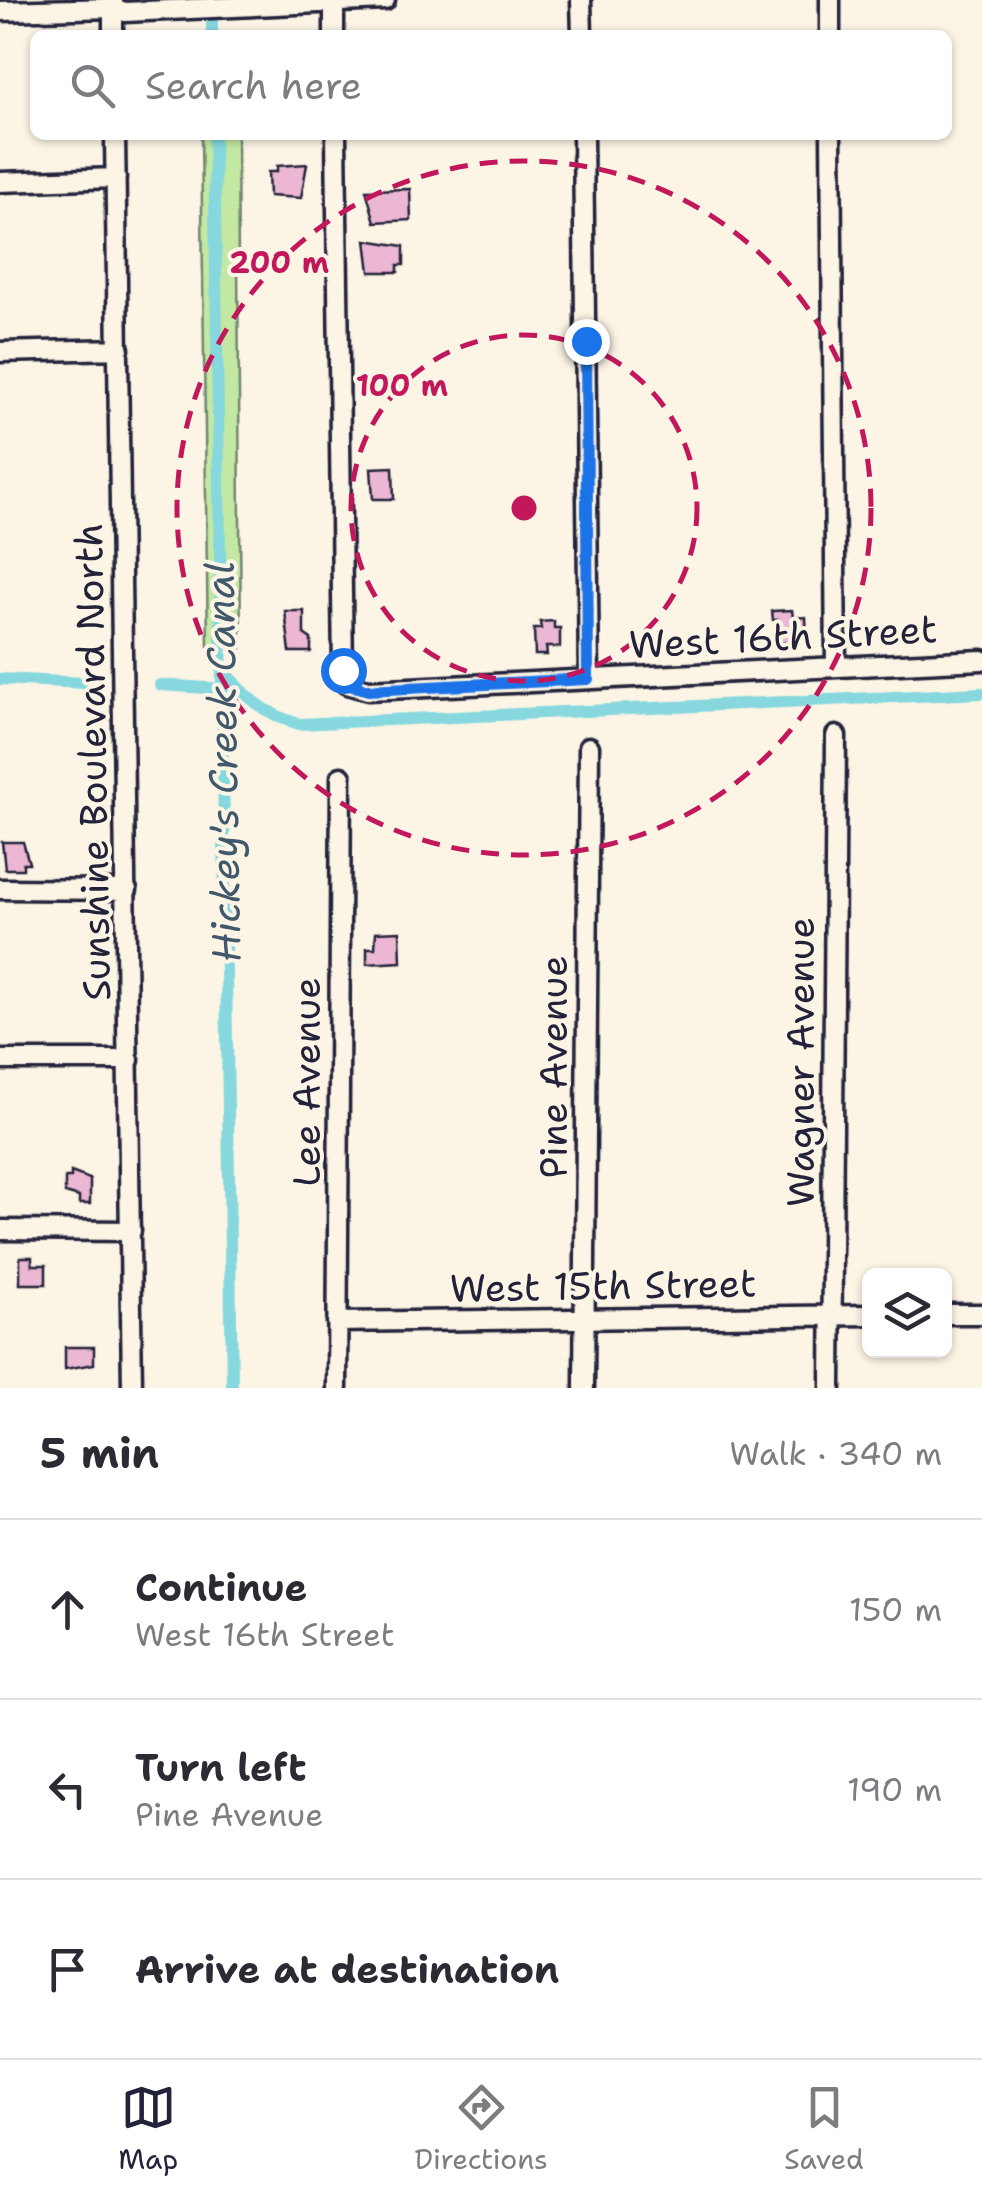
<!DOCTYPE html>
<html lang="en">
<head>
<meta charset="utf-8">
<style>
	:root { --surface:#fff; --page:#f7f7f7; --text:#2b2b33; --muted:#7c7c81; --line:#e1e1e2; --accent:#22223b }
	body { margin:0; font-family:"Shantell Sans",sans-serif; background:var(--page); color:var(--text) }
	.controls { position:absolute; right:30px; bottom:30px; display:grid; overflow:hidden; border-radius:15px; box-shadow:0 2px 8px #0004 }
	.controls button { width:90px; height:90px; display:grid; place-items:center; padding:0; border:0; border-bottom:2px solid var(--line); background:var(--surface); color:var(--text); font:50px sans-serif }
	.stop { position:absolute; width:30px; height:30px; margin:-22px; border:8px solid #1a73e8; border-radius:50%; background:#fff }
	.stop.end { background:#1a73e8; border-color:#fff; box-shadow:0 2px 10px #0008 }
	.list { margin:0; padding:0; list-style:none }
	h2 { display:flex; justify-content:space-between; align-items:center; height:130px; margin:0; padding:0 40px; font-size:42px }
	h2 small { font-size:32px; font-weight:400; color:var(--muted) }
	.list li { display:grid; grid-template-columns:65px 1fr auto; gap:30px; align-items:center; box-sizing:border-box; height:180px; padding:0 40px; border-top:2px solid var(--line) }
	.list b { display:block; font-size:38px; white-space:nowrap }
	.list p { margin:0; font-size:32px; white-space:nowrap; color:var(--muted) }
	.list em { font-size:32px; font-style:normal; color:var(--muted) }
	.icon { flex:none; width:55px; height:55px; fill:none; stroke:currentColor; stroke-width:2; stroke-linecap:round; stroke-linejoin:round }
	.map { position:relative; flex:none; width:982px; height:1388px; overflow:hidden }
	.search { position:absolute; background:var(--surface); box-shadow:0 2px 8px #0004; left:30px; right:30px; top:30px; height:110px; display:flex; align-items:center; gap:25px; box-sizing:border-box; padding:0 35px; border-radius:15px; color:var(--muted); font-size:38px }
	.sheet { height:670px; background:var(--surface) }
	nav { display:flex; justify-content:space-around; align-items:center; box-sizing:border-box; height:140px; border-top:2px solid var(--line); background:var(--surface); font-size:28px; color:var(--muted) }
	nav a { display:grid; justify-items:center; gap:5px }
	nav .on { color:var(--accent) }
	.map>svg:first-child { display:block }
	.green { fill:#c3e8a3; stroke:#72856f; stroke-width:2.5 }
	.lines { fill:none; stroke-linecap:round; stroke-linejoin:round }
	.canal { stroke:#86d7de; stroke-width:12 }
	.building { fill:#ecb7d2; stroke:#22223b; stroke-width:2.5 }
	.minor-casing { stroke:#22223b; stroke-width:25 }
	.minor { stroke:#fcf5e5; stroke-width:18 }
	.route { stroke:#1a73e8; stroke-width:12 }
	.ring { fill:none; stroke:#c2185b; stroke-width:5; stroke-dasharray:18 12 }
	.labels { text-anchor:middle; stroke-width:8; stroke-linejoin:round; paint-order:stroke }
	.street-label { font-size:38px; fill:#22223b; stroke:#fcf5e5 }
	.water-label { font-size:40px; font-style:italic; fill:#40586c; stroke:#fcf5e5 }
	.centre { fill:#c2185b; stroke:#fcf5e5; stroke-width:5 }
	.ring-label { font-size:30px; text-anchor:middle; font-weight:bold; fill:#c2185b; stroke:#fcf5e5; stroke-width:8; stroke-linejoin:round; paint-order:stroke }
</style>
</head>
<body>
<div class="map">
<svg width="982" height="1388" viewBox="0 0 982 1388">
	<rect width="100%" height="100%" fill="#fcf5e5"/>
	<filter id="ink" filterUnits="userSpaceOnUse"><feTurbulence type="fractalNoise" baseFrequency=".01" numOctaves="2"/><feDisplacementMap in="SourceGraphic" scale="20" xChannelSelector="R" yChannelSelector="G"/><feConvolveMatrix kernelMatrix="1 2 1 2 8 2 1 2 1" color-interpolation-filters="sRGB"/></filter>
	<g filter="url(#ink)">
		<path class="green" d="M 201,135 L 237,135 L 241,648 L 208,646 Z"/>
		<g class="lines">
			<path class="canal" d="M 212,3 L 212,35
				M 214,135 L 232,1388
				M 222,668 C 245,696 264,714 299,724 L 982,693
				M 0,679 L 86,683
				M 160,685 L 223,689"/>
		</g>
		<path class="building" d="M 307,164 L 301,198 L 269,196 L 268,172 L 277,172 L 277,166 Z
			M 410,189 L 411,220 L 375,222 L 366,190 Z
			M 366,240 L 404,246 L 404,265 L 398,265 L 398,272 L 370,272 Z
			M 393,467 L 394,499 L 373,499 L 371,468 Z
			M 792,610 L 793,618 L 806,617 L 807,641 L 780,643 L 779,620 L 773,620 L 772,611 Z
			M 285,611 L 304,611 L 304,634 L 311,639 L 311,652 L 290,652 Z
			M 554,621 L 554,628 L 560,628 L 560,647 L 546,647 L 547,655 L 535,655 L 534,629 L 541,629 L 540,622 Z
			M 2,842 L 23,842 L 29,863 L 23,863 L 23,869 L 5,869 Z
			M 400,931 L 401,962 L 367,964 L 367,948 L 375,948 L 376,932 Z
			M 71,1172 L 90,1179 L 90,1204 L 79,1204 L 79,1197 L 65,1193 L 65,1178 L 71,1178 Z
			M 20,1257 L 32,1257 L 32,1265 L 46,1265 L 46,1284 L 20,1284 Z
			M 65,1347 L 94,1347 L 94,1364 L 65,1369 Z"/>
		<g class="lines">
			<defs>
				<path id="minor" d="M 334,0 L 334,35
					M 581,0 L 582,35
					M 830,0 L 830,35
					M 113,1 L 113,35
					M 0,11 L 113,8 L 125,12 L 385,0
					M 115,135 L 132,1388
					M 336,135 L 343,670 L 347,684 L 368,690 L 982,660
					M 583,135 L 589,679
					M 831,135 L 836,667
					M 0,182 L 116,178
					M 0,352 L 119,349
					M 0,889 L 127,890
					M 0,1060 L 129,1060
					M 0,1230 L 131,1231
					M 944,1314 L 982,1314
					M 337,1322 L 870,1315
					M 337,1388 L 341,777
					M 584,1388 L 589,747
					M 831,1388 L 836,736"/>
			</defs>
			<use href="#minor" class="minor-casing"/>
			<use href="#minor" class="minor"/>
		</g>
	</g>
	<g class="lines" filter="url(#ink)">
		<path class="route" d="M 343,670 L 347,684 L 368,690 L 588,679 L 586,341"/>
	</g>
	<g class="ring">
		<circle cx="524" cy="508" r="173"/>
		<circle cx="524" cy="508" r="347"/>
	</g>
	<g class="labels">
		<g class="street-label">
			<text transform="translate(783 637) rotate(-3)" y="13">West 16th Street</text>
			<text transform="translate(93 762) rotate(-91)" y="13">Sunshine Boulevard North</text>
			<text transform="translate(801 1062) rotate(-90)" y="13">Wagner Avenue</text>
			<text transform="translate(554 1067) rotate(-90)" y="13">Pine Avenue</text>
			<text transform="translate(307 1082) rotate(-90)" y="13">Lee Avenue</text>
			<text transform="translate(603 1286) rotate(-1)" y="13">West 15th Street</text>
		</g>
		<g class="water-label">
			<text transform="translate(223 762) rotate(-91)" y="14">Hickey's Creek Canal</text>
		</g>
	</g>
	<circle cx="524" cy="508" r="15" class="centre"/>
	<g class="ring-label">
		<text x="279" y="273">200 m</text>
		<text x="402" y="396">100 m</text>
	</g>
</svg>
<div class="controls">
<button><svg class="icon" aria-label="layers" viewBox="0 0 24 24"><path d="M12 4l9 5-9 5-9-5zM3 14l9 5 9-5"/></svg></button>
</div>
<div class="stop" style="left:343px;top:670px"></div>
<div class="stop end" style="left:586px;top:341px"></div>
<div class="search"><svg class="icon" aria-label="search" viewBox="0 0 24 24"><circle cx="10" cy="10" r="6"/><path d="M15 15l6 6"/></svg>Search here</div>
</div>
<section class="sheet">
<h2>5 min<small>Walk · 340 m</small></h2>
<ul class="list">
<li><svg class="icon" aria-label="ahead" viewBox="0 0 24 24"><path d="M12 20V5M6 11l6-6 6 6"/></svg><div><b>Continue</b><p>West 16th Street</p></div><em>150 m</em></li>
<li><svg class="icon" aria-label="left" viewBox="0 0 24 24"><path d="M17 20v-9H6M10 6l-5 5 5 5"/></svg><div><b>Turn left</b><p>Pine Avenue</p></div><em>190 m</em></li>
<li><svg class="icon" aria-label="arrive" viewBox="0 0 24 24"><path d="M6 21V4h12l-3 4 3 4H6"/></svg><div><b>Arrive at destination</b></div></li>
</ul>
</section>
<nav>
<a class="on"><svg class="icon" aria-label="map" viewBox="0 0 24 24"><path d="M3 6l6-2 6 2 6-2v14l-6 2-6-2-6 2zM9 4v14M15 6v14"/></svg>Map</a>
<a><svg class="icon" aria-label="directions" viewBox="0 0 24 24"><path d="M12 3l9 9-9 9-9-9zM9 14v-3h6M13 9l2 2-2 2"/></svg>Directions</a>
<a><svg class="icon" aria-label="saved" viewBox="0 0 24 24"><path d="M7 4h10v16l-5-4-5 4z"/></svg>Saved</a>
</nav>
</body>
</html>
